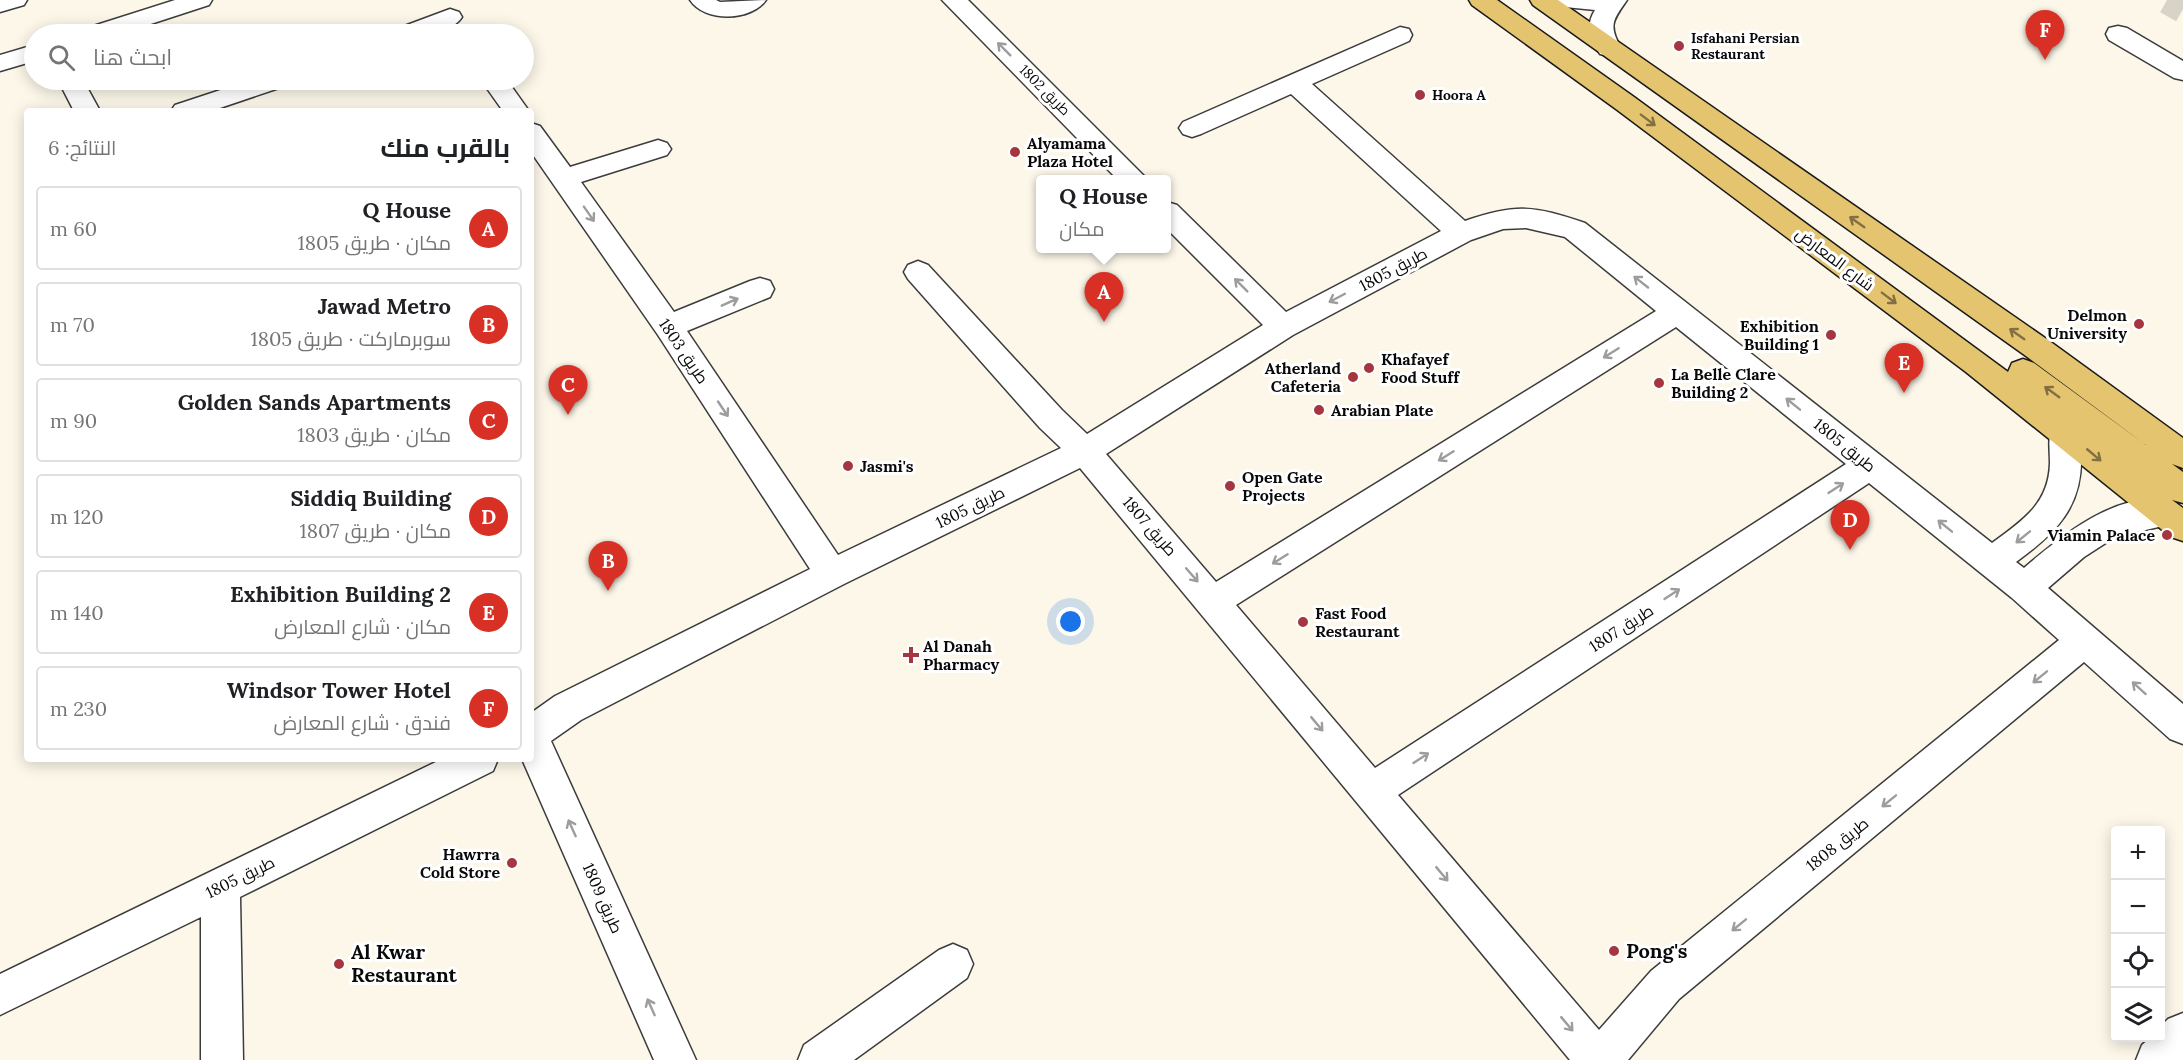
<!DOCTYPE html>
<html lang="ar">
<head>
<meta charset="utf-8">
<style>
	:root { --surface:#fff; --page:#f6f6f6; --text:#202124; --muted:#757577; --line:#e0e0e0; --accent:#d93025 }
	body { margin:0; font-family:Lora,Cairo,serif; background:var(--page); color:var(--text); direction:rtl }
	.controls { position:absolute; right:18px; bottom:18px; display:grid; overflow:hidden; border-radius:6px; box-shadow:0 3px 15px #0003 }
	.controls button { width:54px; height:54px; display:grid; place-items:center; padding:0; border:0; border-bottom:2px solid var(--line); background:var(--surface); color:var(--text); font:30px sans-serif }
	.you { position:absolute; left:1071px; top:622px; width:21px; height:21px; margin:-15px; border:4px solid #fff; border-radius:50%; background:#1a73e8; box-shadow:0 0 0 9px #1a73e833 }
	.badge { display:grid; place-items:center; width:39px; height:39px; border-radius:50%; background:var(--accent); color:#fff; font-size:20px; font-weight:700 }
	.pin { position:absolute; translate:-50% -50px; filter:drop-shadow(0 2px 3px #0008) }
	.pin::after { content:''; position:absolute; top:32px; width:21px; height:18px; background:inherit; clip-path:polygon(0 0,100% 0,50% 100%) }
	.popup { position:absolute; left:1036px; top:175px; width:135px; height:78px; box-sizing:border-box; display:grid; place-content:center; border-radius:6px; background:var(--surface); filter:drop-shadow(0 2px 4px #0005); font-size:20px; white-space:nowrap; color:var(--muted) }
	.popup b { font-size:22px; color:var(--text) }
	.popup::after { content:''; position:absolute; left:50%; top:100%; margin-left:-12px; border:12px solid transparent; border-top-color:var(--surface) }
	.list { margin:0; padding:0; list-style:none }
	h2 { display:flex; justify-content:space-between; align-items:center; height:78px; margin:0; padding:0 24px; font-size:26px }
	h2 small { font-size:20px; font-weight:400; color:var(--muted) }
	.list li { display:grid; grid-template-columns:39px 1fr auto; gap:18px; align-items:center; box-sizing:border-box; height:84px; margin:0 12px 12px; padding:0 12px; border:2px solid var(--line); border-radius:6px }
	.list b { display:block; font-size:22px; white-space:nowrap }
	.list p { margin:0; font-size:20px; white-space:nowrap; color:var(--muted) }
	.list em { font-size:20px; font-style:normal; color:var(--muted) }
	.icon { flex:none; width:33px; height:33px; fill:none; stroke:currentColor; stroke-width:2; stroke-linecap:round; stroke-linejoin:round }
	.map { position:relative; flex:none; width:2183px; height:1060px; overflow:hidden; direction:ltr }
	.search { position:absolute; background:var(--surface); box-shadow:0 3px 15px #0003; left:24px; top:24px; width:510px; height:66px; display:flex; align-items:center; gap:15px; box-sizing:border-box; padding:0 21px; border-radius:33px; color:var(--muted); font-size:22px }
	.panel { position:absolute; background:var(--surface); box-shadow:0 3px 15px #0003; left:24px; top:108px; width:510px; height:654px; border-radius:6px; direction:rtl }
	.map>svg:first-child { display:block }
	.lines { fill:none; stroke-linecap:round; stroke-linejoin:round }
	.minor-tunnel { stroke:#d8d3c7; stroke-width:28; stroke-dasharray:28 14; stroke-linecap:butt }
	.minor-casing { stroke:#3c3c3c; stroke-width:3 }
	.major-casing { stroke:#1a1a1a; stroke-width:3 }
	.minor { fill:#fff; fill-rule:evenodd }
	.major { fill:#e5c470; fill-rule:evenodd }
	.oneway { stroke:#9d9d9d }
	.oneway2 { stroke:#827042 }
	.poi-dot { fill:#a53640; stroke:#fff; stroke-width:2 }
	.labels { text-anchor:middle; stroke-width:6; stroke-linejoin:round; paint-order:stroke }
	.far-poi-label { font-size:14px; font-weight:bold; fill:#090909; stroke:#fff; text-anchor:start }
	.far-street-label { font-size:14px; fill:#090909; stroke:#fff }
	.poi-label { font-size:16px; font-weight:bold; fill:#090909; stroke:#fff; text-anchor:start }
	.street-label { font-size:16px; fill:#090909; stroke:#fff }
	.near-poi-label { font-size:20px; font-weight:bold; fill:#090909; stroke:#fff; text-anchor:start }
</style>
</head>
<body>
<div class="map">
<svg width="2183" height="1060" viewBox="0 0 2183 1060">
	<rect width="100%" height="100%" fill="#fcf7e9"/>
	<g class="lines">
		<path class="minor-tunnel" d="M 2167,0 L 2183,9"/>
		<defs>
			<path id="minor" d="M 0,0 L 27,0 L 24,5 L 0,12 Z
				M 175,0 L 212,0 L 209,5 L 120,34 L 84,34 L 87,28 Z
				M 690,0 L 716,0 L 720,2 L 766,0 C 752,21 705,23 690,0 Z
				M 942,0 L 968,0 L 1148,180 L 1118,180 Z
				M 1542,0 L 1627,0 C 1613,20 1608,25 1621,48 L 1618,54 L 1609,56 L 1600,54 C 1590,38 1585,26 1595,10 L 1545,5 Z
				M 450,9 L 459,12 L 462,17 C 451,35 414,36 396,34 L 399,28 Z
				M 2118,26 L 2127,28 L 2183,61 L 2183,80 L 2174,78 L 2109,40 L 2106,34 L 2109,28 Z
				M 1400,27 L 1409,29 L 1412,35 L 1409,41 L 1312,84 L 1465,221 C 1517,203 1534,206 1585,223 L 1992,543 C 2022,521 2049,504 2050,463 C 2050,449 2047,435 2054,422 L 2065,418 L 2076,422 C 2081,433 2081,442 2081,454 C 2083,507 2056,533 2016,562 L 2024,568 C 2061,536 2123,485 2176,503 L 2180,513 L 2176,523 L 2115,537 L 2084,557 L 2048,588 L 2183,704 L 2183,744 L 2170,739 L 2084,662 L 1679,999 L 1628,1060 L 1570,1060 L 1080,468 L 844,584 L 581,720 L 551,741 L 696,1060 L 654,1060 L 522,759 L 531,759 L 531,713 L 555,696 L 810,569 L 658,335 L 531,152 L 531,123 L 540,126 L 570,167 L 658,140 L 667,143 L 671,149 L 667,155 L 581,182 L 674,312 L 750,281 L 760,278 L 770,281 L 774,289 L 770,297 L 687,331 L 838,555 L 1061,448 L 1040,428 L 908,279 L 904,272 L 908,265 L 918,261 L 928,265 L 1062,410 L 1087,434 L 1263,325 L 1167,229 L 1167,202 L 1177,205 L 1286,312 L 1441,231 L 1291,94 L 1201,134 L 1192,137 L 1183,134 L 1179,128 L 1183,122 ZM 1526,228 L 1565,237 L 1656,311 L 1216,582 L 1106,454 L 1293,335 L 1471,240 L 1503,229 ZM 1676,327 L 1846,464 L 1375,768 L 1236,605 ZM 1869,483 L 2012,598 L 2059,640 L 1651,971 L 1599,1030 L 1398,795 Z
				M 34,45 L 34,61 L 0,71 L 0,55 Z
				M 58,80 L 83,80 L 100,111 L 74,111 Z
				M 251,80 L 289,80 L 285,86 L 211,111 L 171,111 L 175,105 Z
				M 481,80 L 507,80 L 529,111 L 503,111 Z
				M 442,759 L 498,759 L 493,771 L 240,897 L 243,1060 L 201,1060 L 201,917 L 0,1015 L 0,974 Z
				M 953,944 L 967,950 L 973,964 L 967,978 L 854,1060 L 798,1060 L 804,1045 L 939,950 Z
				M 2183,1013 L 2183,1060 L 2136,1060 L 2142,1045 L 2150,1038 L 2160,1038 L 2160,1027 L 2168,1019 Z"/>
			<path id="major" d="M 1469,0 L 1497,0 L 1634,97 L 2008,372 L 2012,363 L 2023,359 L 2034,363 L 2146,445 L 2026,356 L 1533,5 L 1530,0 L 1558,0 L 2048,340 L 2183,438 L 2183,468 L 2172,464 L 2183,472 L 2183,503 L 2172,500 L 2183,508 L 2183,541 L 2171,537 L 1966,372 L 1616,109 L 1472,5 Z"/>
		</defs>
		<use href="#minor" class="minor-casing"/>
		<use href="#major" class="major-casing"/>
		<use href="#minor" class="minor"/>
		<use href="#major" class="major"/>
	</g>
	<defs><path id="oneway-shaft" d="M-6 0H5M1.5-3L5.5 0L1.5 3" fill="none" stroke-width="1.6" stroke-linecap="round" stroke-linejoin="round" transform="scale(1.5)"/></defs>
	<g class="oneway">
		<use href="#oneway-shaft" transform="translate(1004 49) rotate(-135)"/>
		<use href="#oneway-shaft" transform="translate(589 214) rotate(55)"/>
		<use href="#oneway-shaft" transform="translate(1641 282) rotate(-142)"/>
		<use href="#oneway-shaft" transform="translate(1241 285) rotate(-135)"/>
		<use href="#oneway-shaft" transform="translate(1337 298) rotate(152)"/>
		<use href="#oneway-shaft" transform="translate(730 302) rotate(-24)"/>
		<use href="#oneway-shaft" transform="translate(1611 353) rotate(148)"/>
		<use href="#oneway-shaft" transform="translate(1793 404) rotate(-141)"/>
		<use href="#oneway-shaft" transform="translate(723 409) rotate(56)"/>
		<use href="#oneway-shaft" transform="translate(1446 456) rotate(148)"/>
		<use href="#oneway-shaft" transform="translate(1836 488) rotate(-33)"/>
		<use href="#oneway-shaft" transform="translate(1945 526) rotate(-141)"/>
		<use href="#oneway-shaft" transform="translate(2023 537) rotate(141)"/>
		<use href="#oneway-shaft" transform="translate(1280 559) rotate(148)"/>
		<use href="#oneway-shaft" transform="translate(1192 575) rotate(49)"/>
		<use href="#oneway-shaft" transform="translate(1672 594) rotate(-33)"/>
		<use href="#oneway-shaft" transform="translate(2040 677) rotate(141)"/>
		<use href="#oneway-shaft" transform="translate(2139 688) rotate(-138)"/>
		<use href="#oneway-shaft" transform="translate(1317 724) rotate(50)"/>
		<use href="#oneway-shaft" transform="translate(1421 758) rotate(-33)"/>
		<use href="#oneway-shaft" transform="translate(1889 801) rotate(141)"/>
		<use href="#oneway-shaft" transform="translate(572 828) rotate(-114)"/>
		<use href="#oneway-shaft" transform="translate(1442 874) rotate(50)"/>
		<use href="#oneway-shaft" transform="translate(1739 925) rotate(141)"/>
		<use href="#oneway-shaft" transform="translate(651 1007) rotate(-114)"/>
		<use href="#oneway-shaft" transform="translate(1567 1024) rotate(50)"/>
	</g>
	<g class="oneway2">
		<use href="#oneway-shaft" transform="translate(1648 120) rotate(37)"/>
		<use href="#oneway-shaft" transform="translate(1857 222) rotate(-145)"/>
		<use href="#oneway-shaft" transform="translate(1889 298) rotate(37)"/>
		<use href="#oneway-shaft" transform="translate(2017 334) rotate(-145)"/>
		<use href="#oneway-shaft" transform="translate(2052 392) rotate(-144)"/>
		<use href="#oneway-shaft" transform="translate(2094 455) rotate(40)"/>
	</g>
	<g class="poi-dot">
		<circle cx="1679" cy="46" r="6"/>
		<circle cx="1420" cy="95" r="6"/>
		<circle cx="1015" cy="152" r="6"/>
		<circle cx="2139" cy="324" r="6"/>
		<circle cx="1831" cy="335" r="6"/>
		<circle cx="1369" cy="368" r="6"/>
		<circle cx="1353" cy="377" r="6"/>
		<circle cx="1659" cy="383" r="6"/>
		<circle cx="1319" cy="410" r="6"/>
		<circle cx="848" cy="466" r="6"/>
		<circle cx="1230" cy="486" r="6"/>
		<circle cx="2167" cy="535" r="6"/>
		<circle cx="1303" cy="622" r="6"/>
		<path d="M908 646h6v6h6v6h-6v6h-6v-6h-6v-6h6z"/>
		<circle cx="512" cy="863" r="6"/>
		<circle cx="1614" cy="951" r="6"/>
		<circle cx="339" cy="964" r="6"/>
	</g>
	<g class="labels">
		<g class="far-poi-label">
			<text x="1691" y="43">Isfahani Persian<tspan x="1691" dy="16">Restaurant</tspan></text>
			<text x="1432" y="100">Hoora A</text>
		</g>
		<g class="far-street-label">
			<text transform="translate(1045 90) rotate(45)" y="5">طريق 1802</text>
		</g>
		<g class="poi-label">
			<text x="1027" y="149">Alyamama<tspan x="1027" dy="18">Plaza Hotel</tspan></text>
			<text x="2127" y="321" text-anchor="end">Delmon<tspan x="2127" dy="18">University</tspan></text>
			<text x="1819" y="332" text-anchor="end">Exhibition<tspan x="1819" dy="18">Building 1</tspan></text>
			<text x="1381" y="365">Khafayef<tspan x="1381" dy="18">Food Stuff</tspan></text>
			<text x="1341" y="374" text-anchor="end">Atherland<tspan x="1341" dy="18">Cafeteria</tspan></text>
			<text x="1671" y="380">La Belle Clare<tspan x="1671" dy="18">Building 2</tspan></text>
			<text x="1331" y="416">Arabian Plate</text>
			<text x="860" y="472">Jasmi's</text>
			<text x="1242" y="483">Open Gate<tspan x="1242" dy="18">Projects</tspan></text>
			<text x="2155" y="541" text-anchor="end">Viamin Palace</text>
			<text x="1315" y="619">Fast Food<tspan x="1315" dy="18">Restaurant</tspan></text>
			<text x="923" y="652">Al Danah<tspan x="923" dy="18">Pharmacy</tspan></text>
			<text x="500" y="860" text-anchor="end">Hawrra<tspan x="500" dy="18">Cold Store</tspan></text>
		</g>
		<g class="street-label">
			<text transform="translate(1835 259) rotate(37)" y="6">شارع المعارض</text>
			<text transform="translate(1393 269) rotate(-28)" y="6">طريق 1805</text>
			<text transform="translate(684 351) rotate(56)" y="6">طريق 1803</text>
			<text transform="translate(1845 445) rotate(39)" y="6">طريق 1805</text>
			<text transform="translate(970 507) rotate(-26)" y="6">طريق 1805</text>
			<text transform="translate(1150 526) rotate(49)" y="6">طريق 1807</text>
			<text transform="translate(1621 628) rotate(-33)" y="6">طريق 1807</text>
			<text transform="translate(1837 844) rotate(-39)" y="6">طريق 1808</text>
			<text transform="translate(240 877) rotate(-26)" y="6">طريق 1805</text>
			<text transform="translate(603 898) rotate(66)" y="6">طريق 1809</text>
		</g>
		<g class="near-poi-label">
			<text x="1626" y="958">Pong's</text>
			<text x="351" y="959">Al Kwar<tspan x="351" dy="23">Restaurant</tspan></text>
		</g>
	</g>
</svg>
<div class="controls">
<button>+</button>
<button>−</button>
<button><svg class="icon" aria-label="locate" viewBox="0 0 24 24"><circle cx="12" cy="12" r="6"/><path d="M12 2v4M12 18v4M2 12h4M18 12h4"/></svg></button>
<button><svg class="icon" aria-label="layers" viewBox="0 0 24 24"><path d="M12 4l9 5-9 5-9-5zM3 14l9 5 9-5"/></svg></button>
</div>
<div class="you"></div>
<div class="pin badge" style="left:1104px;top:322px">A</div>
<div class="popup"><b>Q House</b>مكان</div>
<div class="pin badge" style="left:608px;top:591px">B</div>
<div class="pin badge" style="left:568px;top:415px">C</div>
<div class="pin badge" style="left:1850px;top:550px">D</div>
<div class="pin badge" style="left:1904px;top:393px">E</div>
<div class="pin badge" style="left:2045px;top:60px">F</div>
<div class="search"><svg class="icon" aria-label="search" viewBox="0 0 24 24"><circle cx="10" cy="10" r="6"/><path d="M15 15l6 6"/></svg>ابحث هنا</div>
<section class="panel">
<h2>بالقرب منك<small>النتائج: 6</small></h2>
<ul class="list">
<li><span class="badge">A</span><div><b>Q House</b><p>مكان · طريق 1805</p></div><em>60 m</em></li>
<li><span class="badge">B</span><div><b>Jawad Metro</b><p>سوبرماركت · طريق 1805</p></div><em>70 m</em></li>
<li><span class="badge">C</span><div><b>Golden Sands Apartments</b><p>مكان · طريق 1803</p></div><em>90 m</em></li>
<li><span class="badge">D</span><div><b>Siddiq Building</b><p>مكان · طريق 1807</p></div><em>120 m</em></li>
<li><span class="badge">E</span><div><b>Exhibition Building 2</b><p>مكان · شارع المعارض</p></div><em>140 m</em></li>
<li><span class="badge">F</span><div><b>Windsor Tower Hotel</b><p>فندق · شارع المعارض</p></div><em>230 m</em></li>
</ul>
</section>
</div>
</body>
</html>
